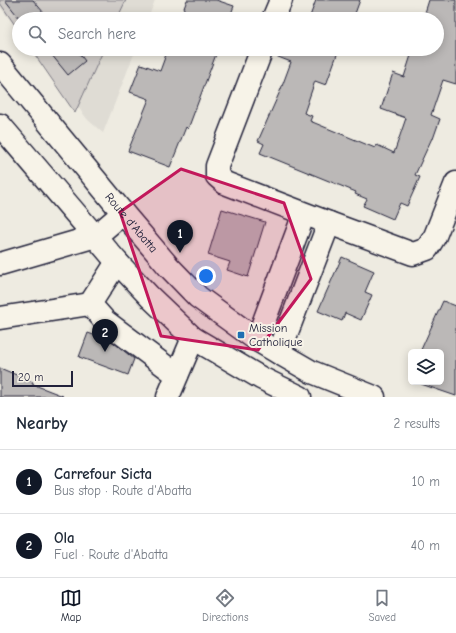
<!DOCTYPE html>
<html lang="en">
<head>
<meta charset="utf-8">
<style>
	:root { --surface:#fff; --page:#f2f2f3; --text:#1f2937; --muted:#747a83; --line:#e0e1e3; --accent:#111827 }
	body { margin:0; font-family:"Comic Neue",sans-serif; background:var(--page); color:var(--text) }
	.controls { position:absolute; right:12px; bottom:12px; display:grid; overflow:hidden; border-radius:6px; box-shadow:0 2px 10px #0003 }
	.controls button { width:36px; height:36px; display:grid; place-items:center; padding:0; border:0; border-bottom:1px solid var(--line); background:var(--surface); color:var(--text); font:20px sans-serif }
	.scale { position:absolute; left:12px; bottom:10px; width:61px; box-sizing:border-box; padding-left:4px; border:2px solid #22223b; border-top:0; font-size:11px; line-height:14px; white-space:nowrap; color:#22223b; -webkit-text-stroke:3px #f7f3e8; paint-order:stroke }
	.you { position:absolute; left:206px; top:276px; width:14px; height:14px; margin:-10px; border:3px solid #fff; border-radius:50%; background:#1a73e8; box-shadow:0 0 0 6px #1a73e833 }
	.badge { display:grid; place-items:center; width:26px; height:26px; border-radius:50%; background:var(--accent); color:#fff; font-size:13px; font-weight:700 }
	.pin { position:absolute; translate:-50% -33px; filter:drop-shadow(0 1px 2px #0008) }
	.pin::after { content:''; position:absolute; top:21px; width:14px; height:12px; background:inherit; clip-path:polygon(0 0,100% 0,50% 100%) }
	.list { margin:0; padding:0; list-style:none }
	h2 { display:flex; justify-content:space-between; align-items:center; height:52px; margin:0; padding:0 16px; font-size:17px }
	h2 small { font-size:13px; font-weight:400; color:var(--muted) }
	.list li { display:grid; grid-template-columns:26px 1fr auto; gap:12px; align-items:center; box-sizing:border-box; height:64px; padding:0 16px; border-top:1px solid var(--line) }
	.list b { display:block; font-size:15px; white-space:nowrap }
	.list p { margin:0; font-size:13px; white-space:nowrap; color:var(--muted) }
	.list em { font-size:13px; font-style:normal; color:var(--muted) }
	.icon { flex:none; width:22px; height:22px; fill:none; stroke:currentColor; stroke-width:2; stroke-linecap:round; stroke-linejoin:round }
	.map { position:relative; flex:none; width:456px; height:397px; overflow:hidden }
	.search { position:absolute; background:var(--surface); box-shadow:0 2px 10px #0003; left:12px; right:12px; top:12px; height:44px; display:flex; align-items:center; gap:10px; box-sizing:border-box; padding:0 14px; border-radius:22px; color:var(--muted); font-size:15px }
	.sheet { height:180px; background:var(--surface) }
	nav { display:flex; justify-content:space-around; align-items:center; box-sizing:border-box; height:56px; border-top:1px solid var(--line); background:var(--surface); font-size:11px; color:var(--muted) }
	nav a { display:grid; justify-items:center; gap:2px }
	nav .on { color:var(--accent) }
	.map>svg:first-child { display:block }
	.built { fill:#dfdcd4 }
	.green { fill:#d1cdc9; stroke:#7a7882 }
	.building { fill:#bbb8b7; stroke:#22223b }
	.lines { fill:none; stroke-linecap:round; stroke-linejoin:round }
	.minor-casing { stroke:#22223b; stroke-width:25 }
	.minor { stroke:#f7f3e8; stroke-width:22 }
	.marked { fill:#c2185b; fill-opacity:0.2; stroke:#c2185b; stroke-width:3; stroke-linejoin:round }
	.poi-dot { fill:#1f6fb2; stroke:#f7f3e8; stroke-width:1.5 }
	.labels { text-anchor:middle; stroke-width:4; stroke-linejoin:round; paint-order:stroke }
	.street-label { font-size:12px; fill:#22223b; stroke:#f7f3e8 }
	.poi-label { font-size:12px; fill:#22223b; stroke:#f7f3e8; text-anchor:start }
</style>
</head>
<body>
<div class="map">
<svg width="456" height="397" viewBox="0 0 456 397">
	<rect width="100%" height="100%" fill="#eeebe1"/>
	<filter id="ink" filterUnits="userSpaceOnUse"><feTurbulence type="fractalNoise" baseFrequency=".025" numOctaves="2"/><feDisplacementMap in="SourceGraphic" scale="8" xChannelSelector="R" yChannelSelector="G"/><feConvolveMatrix kernelMatrix="1 2 1 2 8 2 1 2 1" color-interpolation-filters="sRGB"/></filter>
	<g filter="url(#ink)">
		<path class="built" d="M 0,0 L 155,0 L 148,19 L 19,19 L 19,31 L 0,7 Z
			M 33,49 L 136,49 L 103,133 L 88,120 Z"/>
		<path class="green" d="M 0,0 L 126,0 L 117,19 L 19,19 L 19,31 L 0,3 Z
			M 31,49 L 104,49 L 75,113 Z"/>
		<path class="building" d="M 5,0 L 33,0 L 49,19 L 20,19 Z
			M 187,0 L 216,0 L 234,6 L 229,19 L 162,19 L 164,13 L 180,19 Z
			M 316,0 L 360,0 L 353,19 L 309,19 Z
			M 429,0 L 456,0 L 456,84 L 443,80 L 431,115 L 440,119 L 433,139 L 432,138 L 415,175 L 420,177 L 407,206 L 400,203 L 393,219 L 363,206 L 367,199 L 355,194 L 356,192 L 260,153 L 264,144 L 258,141 L 281,89 L 291,62 L 273,55 L 274,49 L 339,49 L 326,85 L 315,81 L 304,113 L 312,116 L 310,121 L 375,148 L 377,145 L 394,153 L 406,118 L 381,109 L 393,73 L 404,77 L 413,49 L 437,49 L 437,19 L 423,19 Z
			M 44,49 L 76,49 L 85,61 L 68,75 L 51,54 L 49,55 Z
			M 168,49 L 218,49 L 188,129 L 186,127 L 170,167 L 128,151 L 149,99 L 130,92 L 141,64 L 160,71 Z
			M 222,209 L 265,222 L 248,277 L 227,270 L 230,262 L 208,255 Z
			M 342,257 L 374,271 L 365,292 L 372,295 L 361,320 L 345,313 L 342,321 L 318,311 Z
			M 443,301 L 456,306 L 456,396 L 421,384 L 422,382 L 441,382 L 441,352 L 420,352 Z
			M 88,333 L 113,342 L 134,359 L 128,375 L 79,357 Z
			M 0,368 L 33,382 L 32,384 L 63,396 L 62,397 L 0,397 Z"/>
		<g class="lines">
			<defs>
				<g id="minor">
					<path d="M 273,19 L 281,0"/>
					<path d="M 262,49 L 217,166 L 217,176 L 225,183 L 329,223 L 413,254 L 427,249 L 435,236 L 456,183"/>
					<path id="s1" d="M 0,64 L 123,213 L 169,267 L 198,297 L 257,340 L 279,353 L 312,372 L 374,397"/>
					<path d="M 0,125 L 117,262 L 150,297 L 193,338 L 261,378 L 300,397"/>
					<path d="M 117,262 L 90,304 L 105,321 L 177,375"/>
					<path d="M 0,264 L 96,236 L 123,213"/>
					<path d="M 0,318 L 90,304"/>
					<path d="M 257,340 L 304,214"/>
					<path d="M 279,353 L 329,223"/>
					<path d="M 168,397 L 193,338"/>
				</g>
			</defs>
			<use href="#minor" class="minor-casing"/>
			<use href="#minor" class="minor"/>
		</g>
	</g>
	<path class="marked" d="M 181,169 L 284,203 L 311,279 L 258,350 L 161,336 L 120,212 Z"/>
	<rect class="poi-dot" x="237" y="331" width="8" height="8" rx="2"/>
	<g class="labels">
		<g class="street-label">
			<text dy="4" stroke="none"><textPath href="#s1" startOffset="206">Route d'Abatta</textPath></text>
		</g>
		<g class="poi-label">
			<text x="249" y="332">Mission<tspan x="249" dy="14">Catholique</tspan></text>
		</g>
	</g>
</svg>
<div class="controls">
<button><svg class="icon" aria-label="layers" viewBox="0 0 24 24"><path d="M12 4l9 5-9 5-9-5zM3 14l9 5 9-5"/></svg></button>
</div>
<div class="scale">20 m</div>
<div class="you"></div>
<div class="pin badge" style="left:180px;top:253px">1</div>
<div class="pin badge" style="left:105px;top:352px">2</div>
<div class="search"><svg class="icon" aria-label="search" viewBox="0 0 24 24"><circle cx="10" cy="10" r="6"/><path d="M15 15l6 6"/></svg>Search here</div>
</div>
<section class="sheet">
<h2>Nearby<small>2 results</small></h2>
<ul class="list">
<li><span class="badge">1</span><div><b>Carrefour Sicta</b><p>Bus stop · Route d'Abatta</p></div><em>10 m</em></li>
<li><span class="badge">2</span><div><b>Ola</b><p>Fuel · Route d'Abatta</p></div><em>40 m</em></li>
</ul>
</section>
<nav>
<a class="on"><svg class="icon" aria-label="map" viewBox="0 0 24 24"><path d="M3 6l6-2 6 2 6-2v14l-6 2-6-2-6 2zM9 4v14M15 6v14"/></svg>Map</a>
<a><svg class="icon" aria-label="directions" viewBox="0 0 24 24"><path d="M12 3l9 9-9 9-9-9zM9 14v-3h6M13 9l2 2-2 2"/></svg>Directions</a>
<a><svg class="icon" aria-label="saved" viewBox="0 0 24 24"><path d="M7 4h10v16l-5-4-5 4z"/></svg>Saved</a>
</nav>
</body>
</html>
